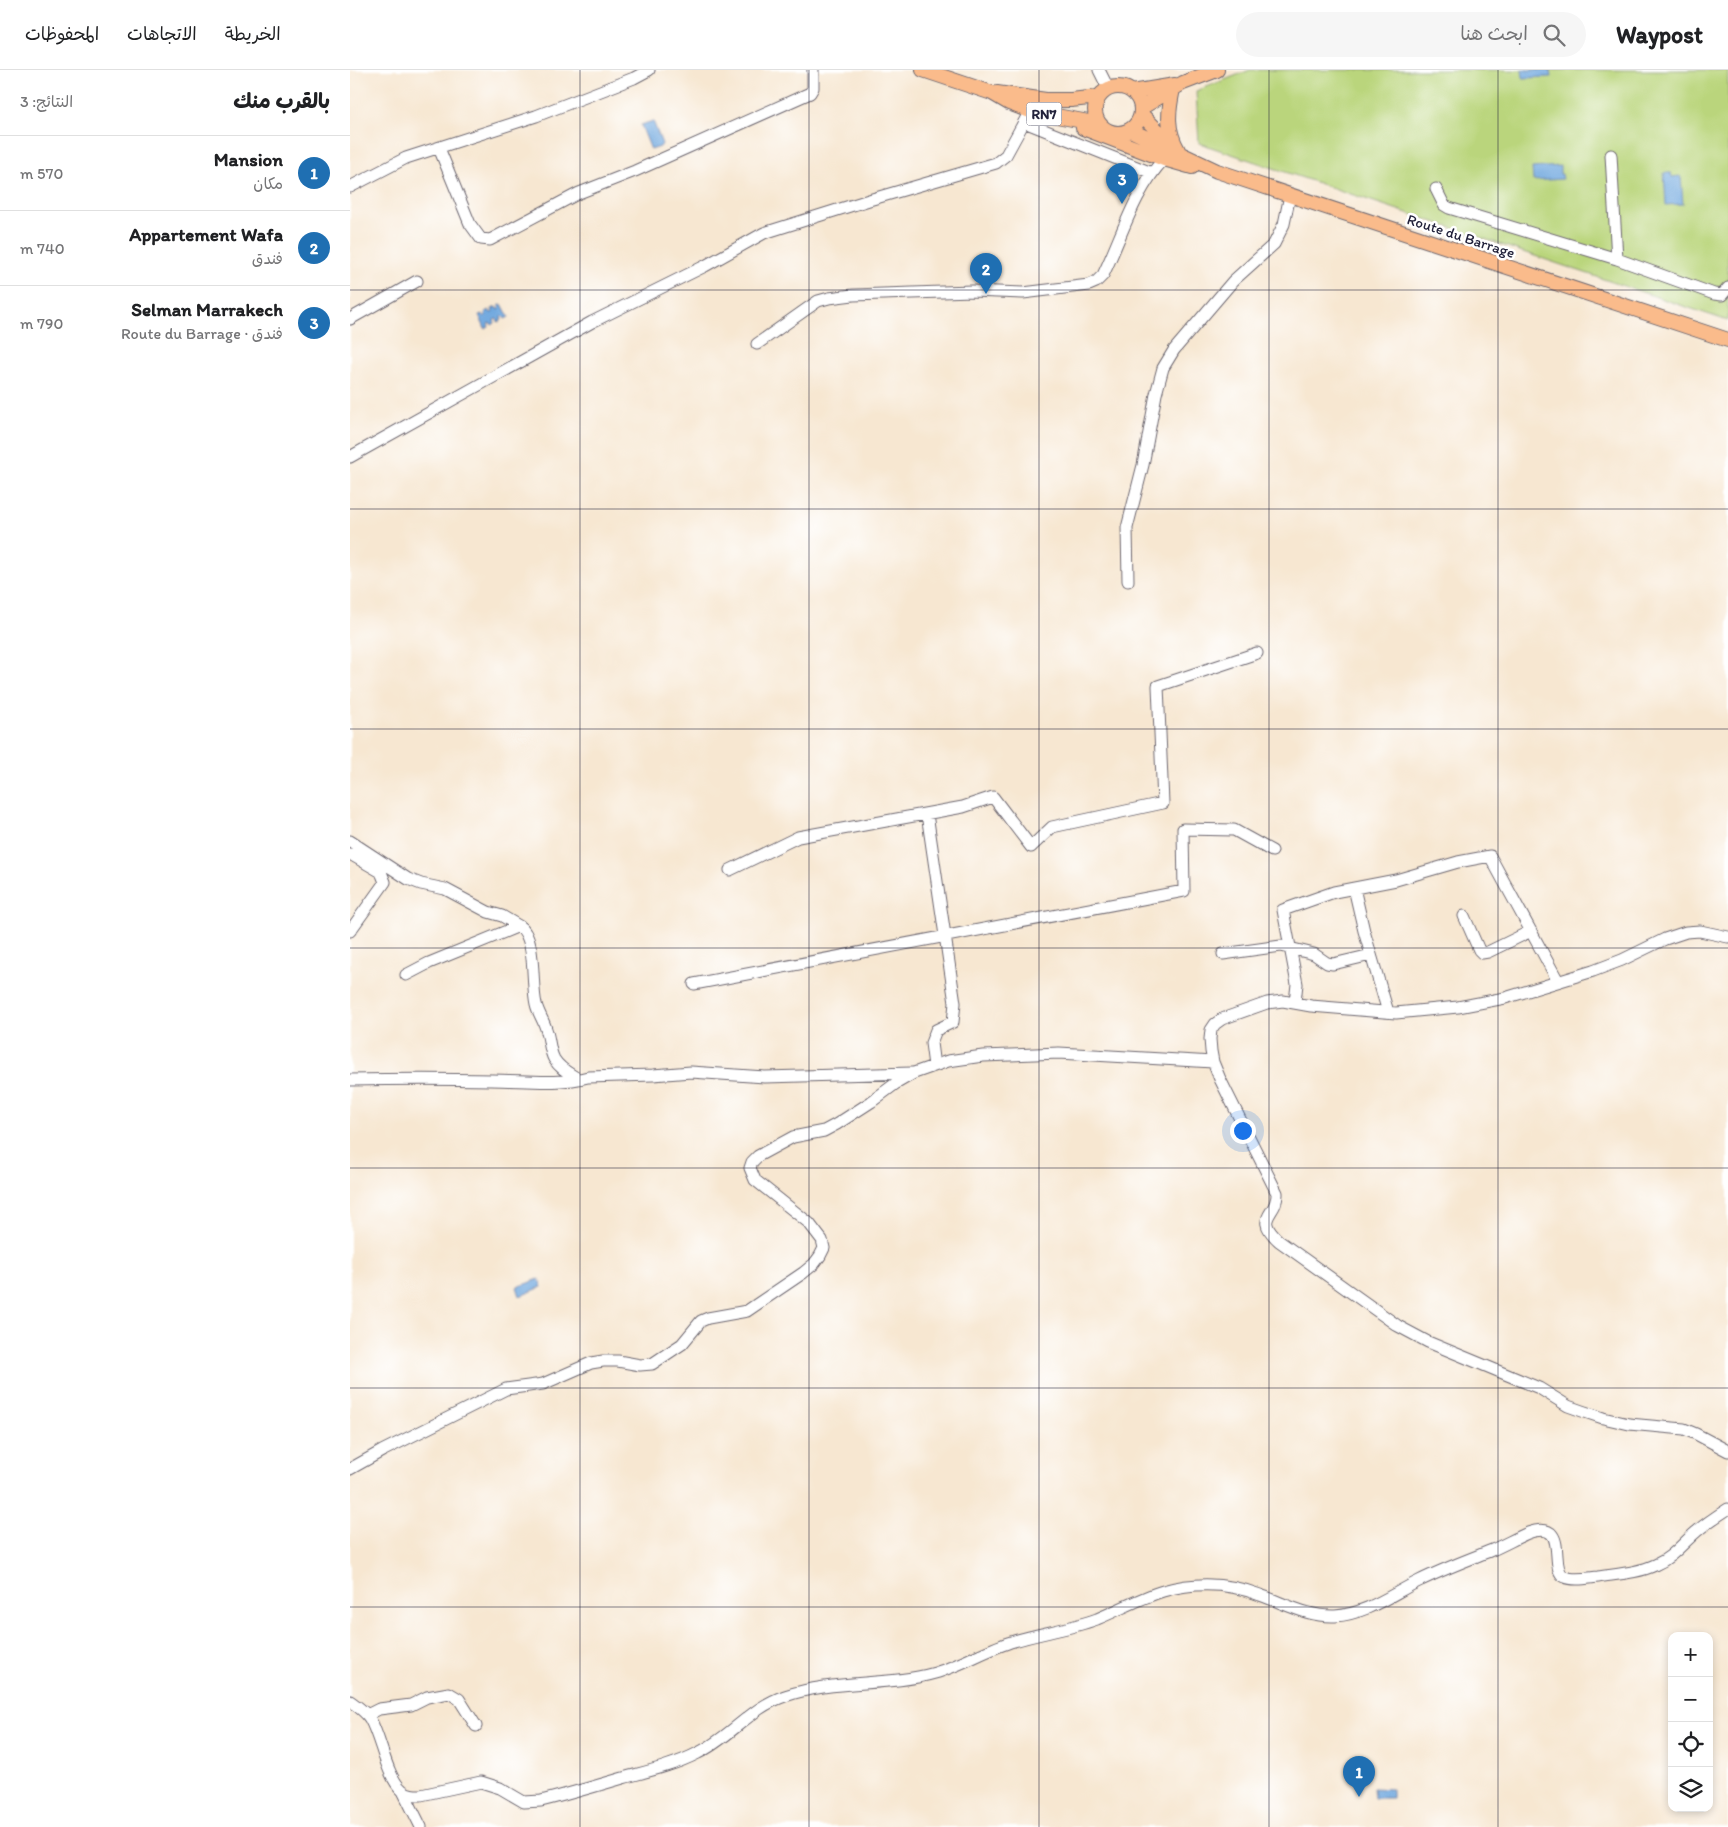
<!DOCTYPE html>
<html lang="ar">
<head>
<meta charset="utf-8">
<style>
	:root { --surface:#fff; --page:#f6f6f6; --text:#202124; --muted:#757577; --line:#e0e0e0; --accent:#1f6fb2 }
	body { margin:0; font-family:Itim,"Playpen Sans Arabic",sans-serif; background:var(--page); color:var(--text); direction:rtl }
	.controls { position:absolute; right:15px; bottom:15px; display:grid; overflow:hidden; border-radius:10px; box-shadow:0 2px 8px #0003 }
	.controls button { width:45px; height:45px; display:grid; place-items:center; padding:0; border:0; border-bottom:1px solid var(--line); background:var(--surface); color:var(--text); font:25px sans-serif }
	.you { position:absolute; left:892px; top:1060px; width:18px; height:18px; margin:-12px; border:4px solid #fff; border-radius:50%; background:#1a73e8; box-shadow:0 0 0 8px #1a73e833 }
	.badge { display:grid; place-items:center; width:32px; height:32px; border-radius:50%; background:var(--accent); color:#fff; font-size:16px; font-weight:700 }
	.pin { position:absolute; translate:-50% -41px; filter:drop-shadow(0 1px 2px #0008) }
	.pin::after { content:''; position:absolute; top:26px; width:18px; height:15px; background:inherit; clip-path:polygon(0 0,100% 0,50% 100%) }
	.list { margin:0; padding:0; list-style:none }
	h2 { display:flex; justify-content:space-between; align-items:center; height:65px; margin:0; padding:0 20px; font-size:21px }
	h2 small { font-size:16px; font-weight:400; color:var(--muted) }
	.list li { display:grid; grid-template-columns:32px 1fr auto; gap:15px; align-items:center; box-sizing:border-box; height:75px; padding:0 20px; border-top:1px solid var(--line) }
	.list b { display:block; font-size:19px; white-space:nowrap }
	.list p { margin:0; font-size:16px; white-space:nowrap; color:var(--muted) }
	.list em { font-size:16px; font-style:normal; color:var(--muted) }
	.icon { flex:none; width:28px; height:28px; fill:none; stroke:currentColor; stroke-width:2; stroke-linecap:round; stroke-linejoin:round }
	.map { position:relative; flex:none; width:1378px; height:1757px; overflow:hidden; direction:ltr }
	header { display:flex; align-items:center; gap:30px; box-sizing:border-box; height:70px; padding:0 25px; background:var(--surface); border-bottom:1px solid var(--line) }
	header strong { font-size:24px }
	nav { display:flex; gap:28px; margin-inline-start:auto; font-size:18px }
	.search { width:350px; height:45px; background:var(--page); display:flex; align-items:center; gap:12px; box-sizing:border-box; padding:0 18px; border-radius:28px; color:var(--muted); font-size:19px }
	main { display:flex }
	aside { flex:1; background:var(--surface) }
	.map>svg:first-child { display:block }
	.green { fill:#bad57b; stroke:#6e7c5b }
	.water { fill:#6fa7de; stroke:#48648c }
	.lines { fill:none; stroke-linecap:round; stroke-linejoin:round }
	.minor-casing { stroke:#6d6770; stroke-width:13 }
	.major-casing { stroke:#6d6770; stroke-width:16 }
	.minor { stroke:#fff; stroke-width:11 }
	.major { stroke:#fabb8b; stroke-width:14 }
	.grid { fill:none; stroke:#22223b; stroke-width:1; stroke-opacity:0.55 }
	.labels { text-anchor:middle; stroke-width:5; stroke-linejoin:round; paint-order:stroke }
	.shield { fill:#fff; stroke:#646476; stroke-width:1 }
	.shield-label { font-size:14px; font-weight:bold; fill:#22223b }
	.street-label { font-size:15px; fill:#22223b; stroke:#fff }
</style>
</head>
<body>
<header>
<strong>Waypost</strong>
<div class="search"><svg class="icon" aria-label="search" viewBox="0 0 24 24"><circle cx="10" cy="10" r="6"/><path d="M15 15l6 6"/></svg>ابحث هنا</div>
<nav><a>الخريطة</a><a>الاتجاهات</a><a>المحفوظات</a></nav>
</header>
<main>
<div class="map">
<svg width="1378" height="1757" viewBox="0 0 1378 1757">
	<rect width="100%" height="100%" fill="#fff"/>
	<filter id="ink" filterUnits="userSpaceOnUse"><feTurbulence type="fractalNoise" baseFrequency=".02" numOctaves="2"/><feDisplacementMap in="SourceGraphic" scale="10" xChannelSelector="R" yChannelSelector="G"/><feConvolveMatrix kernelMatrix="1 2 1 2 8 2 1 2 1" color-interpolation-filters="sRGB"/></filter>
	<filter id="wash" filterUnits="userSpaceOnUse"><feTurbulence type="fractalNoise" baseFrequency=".0096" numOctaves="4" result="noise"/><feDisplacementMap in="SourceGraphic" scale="20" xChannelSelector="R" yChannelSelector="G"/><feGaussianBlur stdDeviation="1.12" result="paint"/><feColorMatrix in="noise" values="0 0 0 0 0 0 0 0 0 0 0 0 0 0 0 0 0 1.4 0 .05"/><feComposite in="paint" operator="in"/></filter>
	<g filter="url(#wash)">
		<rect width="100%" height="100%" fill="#f7e7d1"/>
		<path class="green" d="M 900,0 L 1378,0 L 1378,251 L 849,73 L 846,21 Z"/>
		<path class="water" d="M 1172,0 L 1200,0 L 1201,7 L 1173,8 Z
			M 303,51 L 312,74 L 310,77 L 301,80 L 291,55 Z
			M 1210,96 L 1210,104 L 1212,104 L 1213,109 L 1183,111 L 1182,98 Z
			M 1314,103 L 1321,103 L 1322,107 L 1331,106 L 1333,134 L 1316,135 Z
			M 152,234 L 159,247 L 155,249 L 153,246 L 151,247 L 152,250 L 148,252 L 147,249 L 144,250 L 145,253 L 142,255 L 140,253 L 138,254 L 139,257 L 135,259 L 129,245 L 132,244 L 134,247 L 136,245 L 135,242 L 139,240 L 141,243 L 143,242 L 142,239 L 146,237 L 148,240 L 150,239 L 149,236 Z
			M 189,1209 L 192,1217 L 170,1226 L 167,1217 Z
			M 1023,1718 L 1042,1719 L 1042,1728 L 1024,1728 Z"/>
	</g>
	<g filter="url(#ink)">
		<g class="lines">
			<defs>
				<path id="minor" d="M 749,0 L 758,18
					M 674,52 L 802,103
					M 89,78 L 120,154 L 131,169 L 140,170 L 229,123 L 285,101 L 460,23 L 463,18 L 463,0
					M 1261,85 L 1267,189
					M 0,117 L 56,88 L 186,46 L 284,8 L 299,0
					M 1086,119 L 1094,135 L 1099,138 L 1267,189 L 1364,224 L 1372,225 L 1378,218
					M 0,249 L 67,211
					M 407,274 L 468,231 L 479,228 L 503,225 L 622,221 L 673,223 L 739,215 L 746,212 L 753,205 C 772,166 784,121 814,89
					M 0,387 L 242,252 L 355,196 L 414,163 L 519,130 L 646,93 L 656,85 L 680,41
					M 778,511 L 777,458 L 793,395 L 806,324 L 813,298 L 824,280 L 883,211 L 924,174 L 934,154 L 940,125
					M 577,744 L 605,933 L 603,952 L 586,960 L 581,973 L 584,996
					M 0,771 L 58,809 L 71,814 L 95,819 L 138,842 L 152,846 L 169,856
					M 0,784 L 31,802 L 35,812 L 0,861
					M 380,800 L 448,767 L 613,737 L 643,727 L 681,777 L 702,757 L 813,733 L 808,616 L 907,583
					M 1004,818 L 1014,861 L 1038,942
					M 1114,846 L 1129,880 L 1132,883 L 1138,882 L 1181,861
					M 1378,867 L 1350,861 L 1336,862 L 1315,869 L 1272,890 L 1243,901 L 1155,928 L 1108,937 L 1046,943 L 961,936 L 933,931 L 917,933 L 872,949 L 865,954 L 861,960 L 860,969 L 861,981 L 863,992 L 870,1009 L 927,1123 C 928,1146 902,1146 929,1171 L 1048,1256 L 1078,1272 L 1189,1318 L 1218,1336 L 1232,1341 L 1253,1348 L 1279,1354 L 1334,1359 L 1346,1364 L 1378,1381
					M 873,884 L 931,876 L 964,884 L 977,893 L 983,894 L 1021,885
					M 56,905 L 79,893 L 169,856 C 187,867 181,915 186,934 C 188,943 194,951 196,959 C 200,970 199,980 204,989 C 210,999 219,1003 228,1009
					M 344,914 L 834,821 L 833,759 L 884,760 L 922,781
					M 945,932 L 947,914 L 933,840 L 984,822 L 1046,810 L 1108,792 L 1140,786 L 1208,911
					M 0,1010 C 48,1009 95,1009 142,1010 C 173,1010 208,1015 238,1007 L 303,1005 L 341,1002 L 415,1007 L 562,1003
					M 0,1399 L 32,1381 L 156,1319 L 193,1314 L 241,1293 L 253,1291 L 268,1291 L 290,1295 L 302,1294 L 332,1274 L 351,1251 L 358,1248 L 397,1241 L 453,1203 L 464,1194 L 470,1186 L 474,1178 L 472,1170 L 459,1153 L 405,1110 L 400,1098 L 402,1092 L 408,1086 L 443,1067 L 474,1061 L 487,1054 L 521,1032 L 545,1014 L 564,1003 L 598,991 L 633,986 L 709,983 L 863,992
					M 0,1631 C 7,1636 16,1642 20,1649 C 31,1668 36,1706 52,1720 C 58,1725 64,1725 71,1725 L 131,1712 L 150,1718 L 174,1732 L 191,1731 C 219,1724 246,1716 273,1708 C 299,1701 325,1695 348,1683 C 380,1668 401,1637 435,1626 C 484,1609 536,1617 585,1603 C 612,1595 637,1579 664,1571 C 691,1563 720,1559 747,1549 C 769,1540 790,1528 813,1521 C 845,1512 879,1513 910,1525 C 936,1534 958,1547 985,1546 C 1017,1544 1042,1524 1069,1511 C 1093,1499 1118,1490 1142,1480 C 1154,1475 1166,1468 1178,1463 C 1222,1448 1197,1500 1215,1507 C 1224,1511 1238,1508 1248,1507 C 1267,1504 1288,1503 1305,1495 C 1322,1488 1333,1473 1346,1462 C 1356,1453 1367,1446 1378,1439
					M 17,1645 L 29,1639 L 61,1635 L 77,1627 L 99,1623 L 109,1629 L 126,1656
					M 53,1721 L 71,1757"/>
				<path id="major" d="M 573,0 L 642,23 L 659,33 L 680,41 L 749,54
					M745 40a23 23 0 1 1 46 0a23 23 0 1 1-46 0Z
					M 823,19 C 818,42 816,59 828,80
					M 782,22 L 825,15
					M 647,23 L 696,30 L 721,30 L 748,27
					M 791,38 L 833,13 L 867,0
					M 791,44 L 824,77
					M 733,58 L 814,89 L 842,97
					M 780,60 L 867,101 L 1378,270"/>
			</defs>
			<use href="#minor" class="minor-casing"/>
			<use href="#major" class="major-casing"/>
			<use href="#minor" class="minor"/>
			<use href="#major" class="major"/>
		</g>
	</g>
	<path class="grid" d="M 230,0 L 230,1757M 459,0 L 459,1757M 689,0 L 689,1757M 919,0 L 919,1757M 1148,0 L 1148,1757M 0,220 L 1378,220M 0,439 L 1378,439M 0,659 L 1378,659M 0,878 L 1378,878M 0,1098 L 1378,1098M 0,1318 L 1378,1318M 0,1537 L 1378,1537"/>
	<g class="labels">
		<rect class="shield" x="676.5" y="32.5" width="35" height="23" rx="4"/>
		<g class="shield-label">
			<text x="694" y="49">RN7</text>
		</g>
		<g class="street-label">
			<text transform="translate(1111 166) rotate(18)" y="5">Route du Barrage</text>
		</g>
	</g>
</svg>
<div class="controls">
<button>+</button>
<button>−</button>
<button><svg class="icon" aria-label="locate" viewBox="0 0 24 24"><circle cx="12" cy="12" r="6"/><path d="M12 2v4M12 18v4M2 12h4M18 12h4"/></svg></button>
<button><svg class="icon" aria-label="layers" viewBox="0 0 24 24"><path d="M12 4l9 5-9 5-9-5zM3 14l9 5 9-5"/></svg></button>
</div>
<div class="you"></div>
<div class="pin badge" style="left:1009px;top:1727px">1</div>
<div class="pin badge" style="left:636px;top:224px">2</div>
<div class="pin badge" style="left:772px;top:134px">3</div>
</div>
<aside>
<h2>بالقرب منك<small>النتائج: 3</small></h2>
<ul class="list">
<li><span class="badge">1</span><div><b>Mansion</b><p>مكان</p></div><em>570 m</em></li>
<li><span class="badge">2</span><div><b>Appartement Wafa</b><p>فندق</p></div><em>740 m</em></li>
<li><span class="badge">3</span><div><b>Selman Marrakech</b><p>فندق · Route du Barrage</p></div><em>790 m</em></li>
</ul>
</aside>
</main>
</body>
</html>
